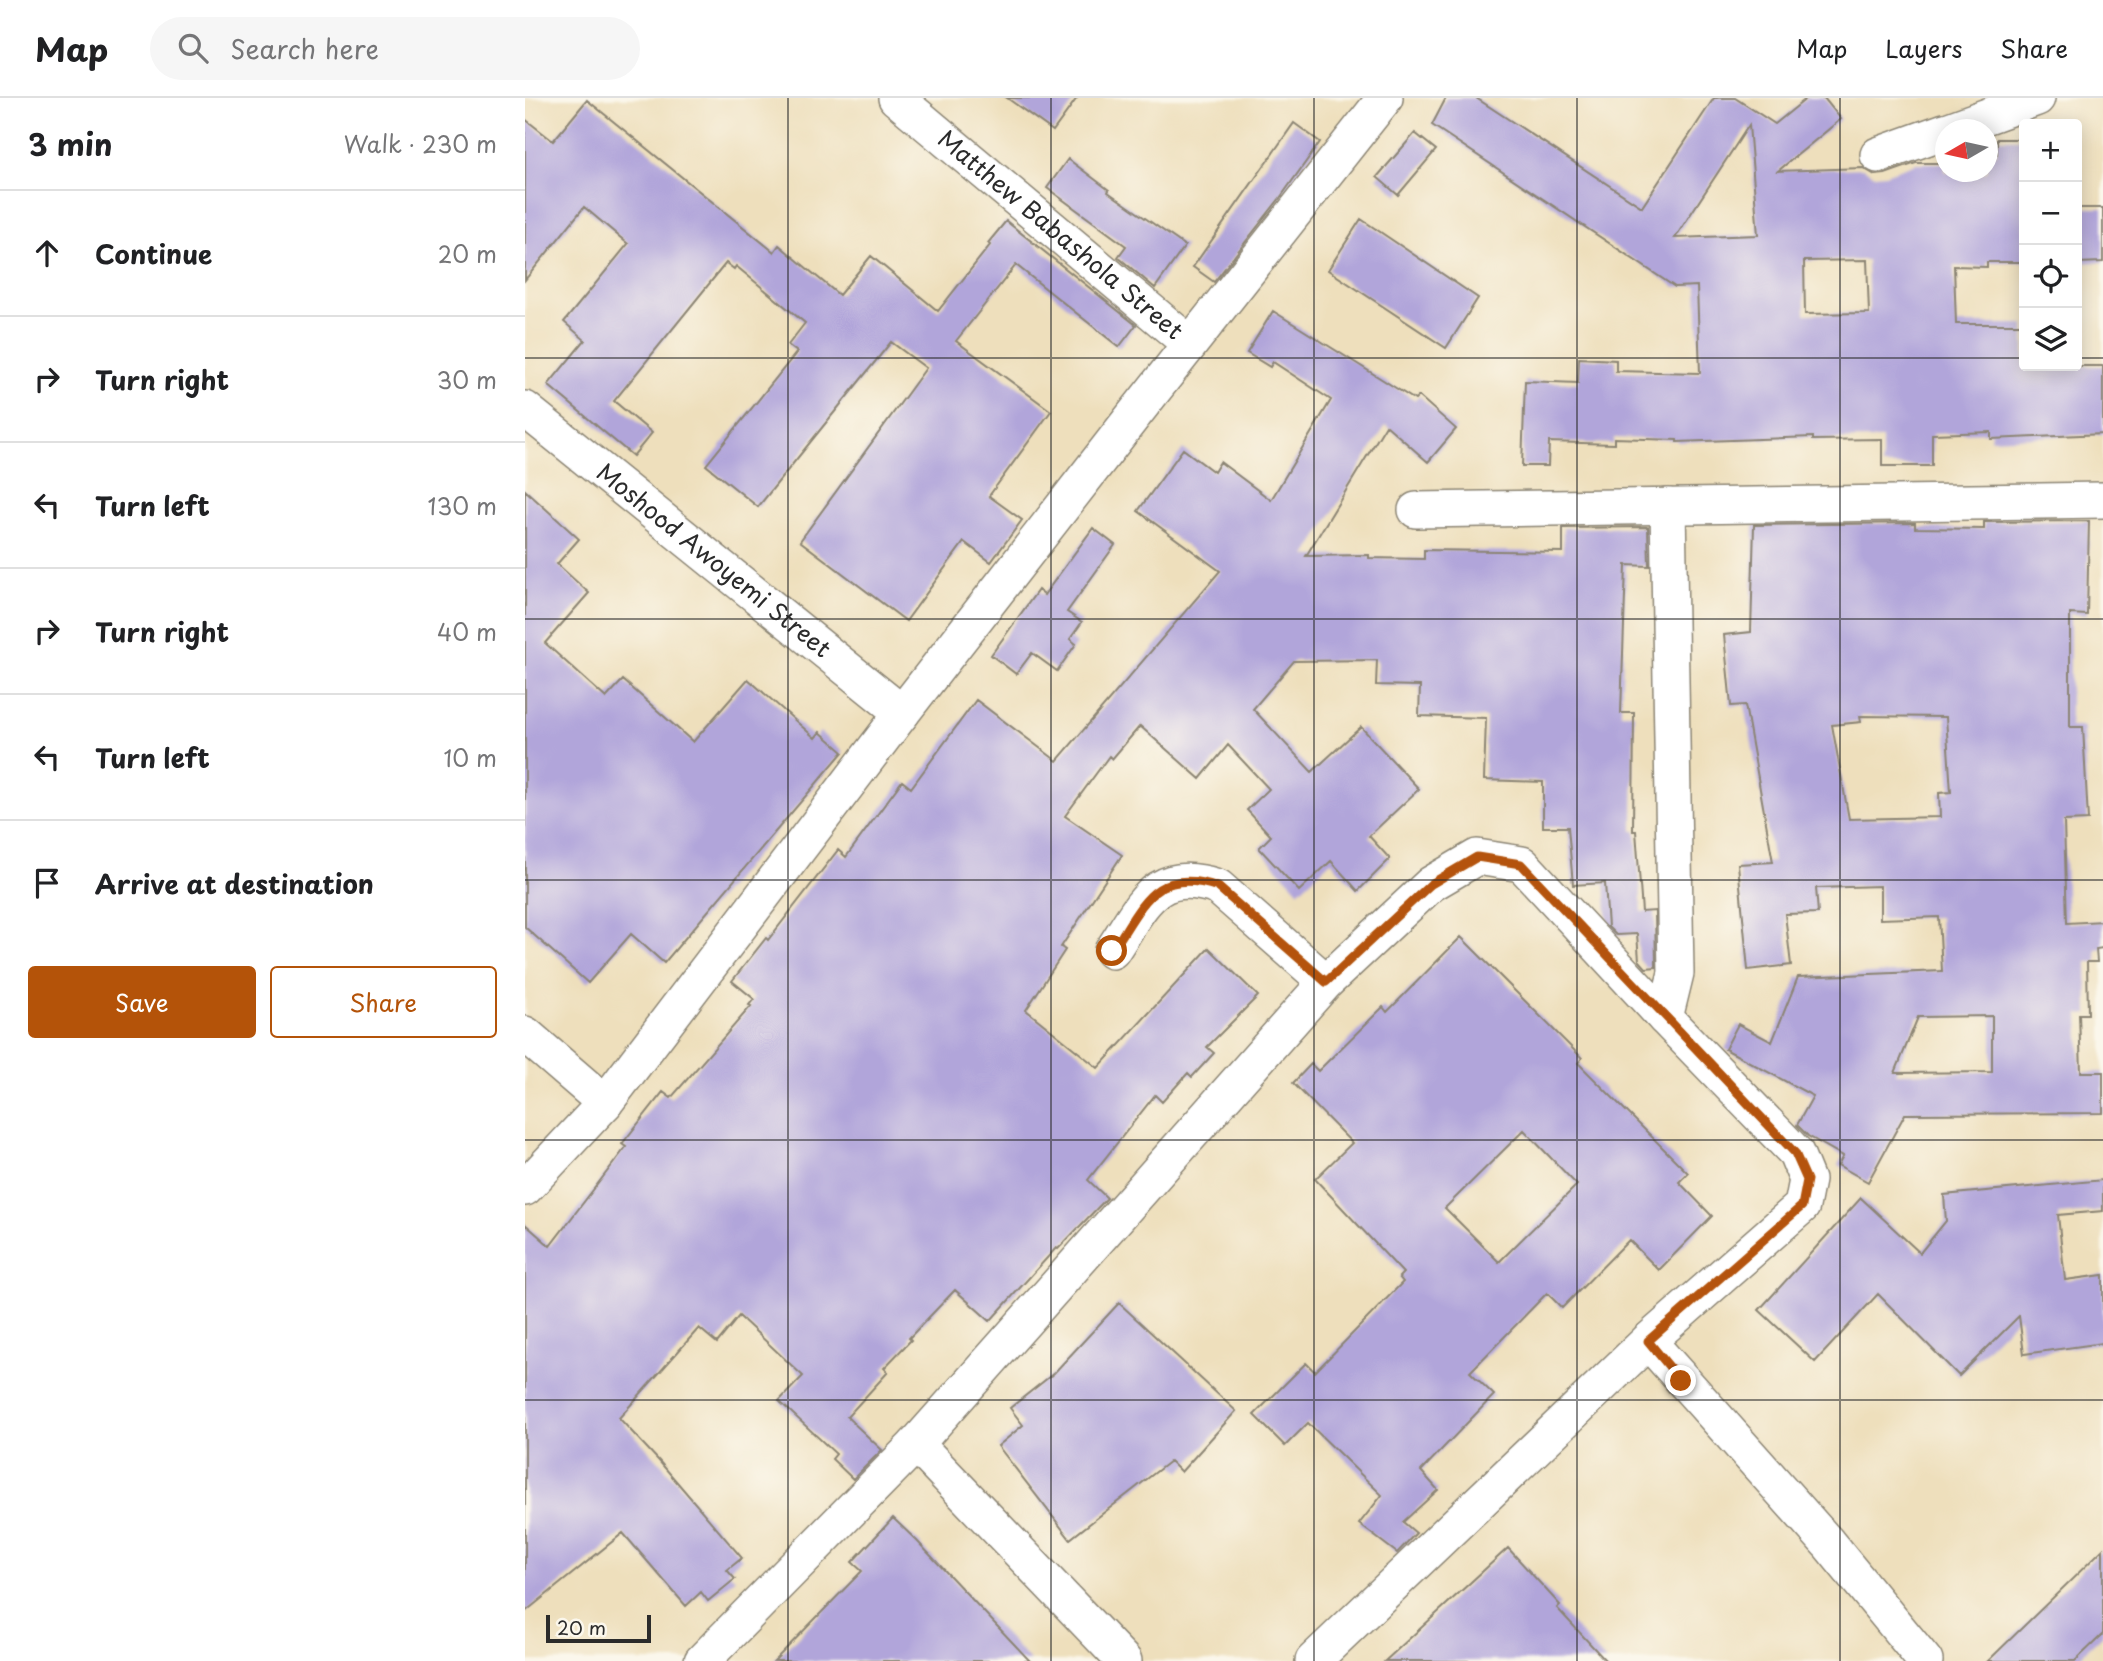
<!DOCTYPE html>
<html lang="en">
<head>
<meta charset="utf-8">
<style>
	:root { --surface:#fff; --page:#f6f6f6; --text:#202124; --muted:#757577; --line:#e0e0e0; --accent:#b45309 }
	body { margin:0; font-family:"Playpen Sans",sans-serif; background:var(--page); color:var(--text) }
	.controls { position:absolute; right:21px; top:21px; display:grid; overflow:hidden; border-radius:7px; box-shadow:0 4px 18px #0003 }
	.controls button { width:63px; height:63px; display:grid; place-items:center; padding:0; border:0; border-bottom:2px solid var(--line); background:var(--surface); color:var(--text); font:35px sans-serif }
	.compass { position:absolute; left:1410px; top:21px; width:63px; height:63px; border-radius:50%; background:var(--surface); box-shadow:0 4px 18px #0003; rotate:261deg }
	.scale { position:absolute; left:21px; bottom:18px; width:105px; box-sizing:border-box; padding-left:7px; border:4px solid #2b2b2b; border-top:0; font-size:19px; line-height:24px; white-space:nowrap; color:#2b2b2b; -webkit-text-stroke:5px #fbf7ec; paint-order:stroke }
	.stop { position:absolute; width:21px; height:21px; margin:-16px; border:5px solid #b45309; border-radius:50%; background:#fff }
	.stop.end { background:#b45309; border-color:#fff; box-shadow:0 2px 7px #0008 }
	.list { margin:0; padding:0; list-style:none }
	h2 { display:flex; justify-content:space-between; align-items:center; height:91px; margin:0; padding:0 28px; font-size:30px }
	h2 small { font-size:23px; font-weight:400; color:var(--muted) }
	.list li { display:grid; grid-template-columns:46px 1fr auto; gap:21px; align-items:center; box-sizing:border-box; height:126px; padding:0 28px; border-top:2px solid var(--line) }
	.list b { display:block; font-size:26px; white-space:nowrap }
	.list em { font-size:23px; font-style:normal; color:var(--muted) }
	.actions { display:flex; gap:14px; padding:21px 28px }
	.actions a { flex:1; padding:16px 0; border:2px solid var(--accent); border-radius:7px; text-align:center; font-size:24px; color:var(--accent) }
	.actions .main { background:var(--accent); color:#fff }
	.icon { flex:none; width:38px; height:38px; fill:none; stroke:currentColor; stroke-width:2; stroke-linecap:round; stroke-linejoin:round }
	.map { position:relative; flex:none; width:1578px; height:1563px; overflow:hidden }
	header { display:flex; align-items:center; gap:42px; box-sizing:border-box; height:98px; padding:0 35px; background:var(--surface); border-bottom:2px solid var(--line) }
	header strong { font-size:33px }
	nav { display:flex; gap:38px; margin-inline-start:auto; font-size:24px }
	.search { width:490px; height:63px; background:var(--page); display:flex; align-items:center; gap:18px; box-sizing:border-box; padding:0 24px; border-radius:38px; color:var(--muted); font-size:26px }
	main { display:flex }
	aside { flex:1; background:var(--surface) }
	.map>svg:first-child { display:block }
	.building { fill:#b1a5da; fill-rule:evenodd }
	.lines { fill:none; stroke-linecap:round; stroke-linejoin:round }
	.minor-casing { stroke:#8c8574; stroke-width:38 }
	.minor { stroke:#fff; stroke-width:35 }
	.route { stroke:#b45309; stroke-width:9 }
	.grid { fill:none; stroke:#2b2b2b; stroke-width:2; stroke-opacity:0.55 }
	.labels { text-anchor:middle; stroke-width:5; stroke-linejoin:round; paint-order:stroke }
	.street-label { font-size:24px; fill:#2b2b2b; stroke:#fbf7ec }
</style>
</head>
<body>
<header>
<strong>Map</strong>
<div class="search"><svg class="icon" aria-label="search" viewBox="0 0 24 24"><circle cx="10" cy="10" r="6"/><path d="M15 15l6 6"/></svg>Search here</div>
<nav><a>Map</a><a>Layers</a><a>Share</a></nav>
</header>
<main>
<aside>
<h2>3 min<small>Walk · 230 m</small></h2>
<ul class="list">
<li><svg class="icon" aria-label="ahead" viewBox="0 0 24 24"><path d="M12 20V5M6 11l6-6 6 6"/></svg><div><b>Continue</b></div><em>20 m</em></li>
<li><svg class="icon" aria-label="right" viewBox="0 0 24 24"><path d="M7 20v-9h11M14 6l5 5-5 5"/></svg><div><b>Turn right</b></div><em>30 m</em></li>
<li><svg class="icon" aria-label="left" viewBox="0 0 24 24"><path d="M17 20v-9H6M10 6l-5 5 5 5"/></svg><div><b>Turn left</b></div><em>130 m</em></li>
<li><svg class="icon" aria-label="right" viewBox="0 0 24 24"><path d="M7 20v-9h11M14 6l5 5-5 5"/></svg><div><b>Turn right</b></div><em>40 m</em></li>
<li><svg class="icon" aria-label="left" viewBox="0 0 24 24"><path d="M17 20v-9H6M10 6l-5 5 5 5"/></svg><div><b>Turn left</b></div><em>10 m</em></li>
<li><svg class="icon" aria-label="arrive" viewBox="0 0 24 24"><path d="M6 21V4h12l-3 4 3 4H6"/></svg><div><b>Arrive at destination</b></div></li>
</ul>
<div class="actions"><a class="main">Save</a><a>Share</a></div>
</aside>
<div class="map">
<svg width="1578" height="1563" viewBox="0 0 1578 1563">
	<rect width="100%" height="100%" fill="#fbf7ec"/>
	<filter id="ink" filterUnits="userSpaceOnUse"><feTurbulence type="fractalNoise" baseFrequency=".0143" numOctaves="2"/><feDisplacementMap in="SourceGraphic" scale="14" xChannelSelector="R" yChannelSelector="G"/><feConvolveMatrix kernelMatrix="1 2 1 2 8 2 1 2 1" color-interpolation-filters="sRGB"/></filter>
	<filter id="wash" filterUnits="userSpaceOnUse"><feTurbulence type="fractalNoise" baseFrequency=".00686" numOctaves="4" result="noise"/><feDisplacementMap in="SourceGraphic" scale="28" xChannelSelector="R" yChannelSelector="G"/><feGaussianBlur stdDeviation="1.57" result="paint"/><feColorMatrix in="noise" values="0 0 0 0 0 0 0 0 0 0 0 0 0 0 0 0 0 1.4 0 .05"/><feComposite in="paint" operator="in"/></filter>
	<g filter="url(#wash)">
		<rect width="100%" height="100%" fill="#eedfbc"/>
		<g id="blocks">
			<path class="building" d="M 482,0 L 552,0 L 528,33 Z
				M 921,0 L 951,0 L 1117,109 L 1189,0 L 1210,0 L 1250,26 L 1282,0 L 1299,0 L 1316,21 L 1253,73 L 1338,70 L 1350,77 L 1360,76 L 1391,65 L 1420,65 L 1420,74 L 1462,74 L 1462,56 L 1472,56 L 1472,41 L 1499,41 L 1499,164 L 1462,164 L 1462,169 L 1429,168 L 1431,226 L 1499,226 L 1499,268 L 1578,268 L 1578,336 L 1466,341 L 1466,334 L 1407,336 L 1407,368 L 1357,368 L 1357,341 L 1288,342 L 1288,339 L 1152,344 L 1152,342 L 1089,340 L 1089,346 L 1024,344 L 1023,368 L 997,368 L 1000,283 L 1053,285 L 1054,260 L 1091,262 L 1091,273 L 1175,275 L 1172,188 L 1150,189 L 907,27 ZM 1224,27 L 1233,137 L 1150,140 ZM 1342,162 L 1344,215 L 1280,216 L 1279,163 Z
				M 62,2 L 249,154 L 254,147 L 314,197 L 346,158 L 413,213 L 465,147 L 463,145 L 481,123 L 611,227 L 594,249 L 491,167 L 431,243 L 526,313 L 464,398 L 497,422 L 466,464 L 439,444 L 381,523 L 275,443 L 401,270 L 366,244 L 233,409 L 181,367 L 272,254 L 263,247 L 280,225 L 211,168 L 209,171 L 201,165 L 89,303 L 127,335 L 108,358 L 23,287 L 60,242 L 39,224 L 103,146 L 59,109 L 0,182 L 0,21 L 28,43 Z
				M 769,25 L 795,44 L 755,100 L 689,184 L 668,169 Z
				M 890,35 L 911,52 L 873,97 L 852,79 Z
				M 543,61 L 584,92 L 583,94 L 660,148 L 630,190 L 593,159 L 601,148 L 522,90 Z
				M 1552,110 L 1578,110 L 1578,164 L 1552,165 Z
				M 836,121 L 953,200 L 921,250 L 803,172 Z
				M 748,213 L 890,302 L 894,298 L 931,331 L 903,364 L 861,327 L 781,458 L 844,457 L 844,460 L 899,461 L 899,452 L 1038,454 L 1038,430 L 1123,429 L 1124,468 L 1101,467 L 1096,615 L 1109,615 L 1108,733 L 1111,733 L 1117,814 L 1130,813 L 1131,869 L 1121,870 L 1114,862 L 1112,836 L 1091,837 L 1083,829 L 1080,785 L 1048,787 L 1043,729 L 1018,729 L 1018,684 L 959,682 L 961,620 L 894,618 L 895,588 L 851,587 L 852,562 L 769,563 L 728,611 L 787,674 L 836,629 L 894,691 L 844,738 L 865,761 L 833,793 L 806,763 L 774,793 L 734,750 L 746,738 L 722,712 L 744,691 L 703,647 L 675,681 L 615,628 L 587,661 L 584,658 L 540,718 L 597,757 L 536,849 L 540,852 L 501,912 L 573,970 L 684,850 L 733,898 L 682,949 L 689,955 L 667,979 L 663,975 L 637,1004 L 630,997 L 563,1082 L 582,1100 L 533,1151 L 531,1150 L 465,1223 L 430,1192 L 384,1240 L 386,1242 L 359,1270 L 363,1274 L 322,1319 L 357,1352 L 328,1381 L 307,1361 L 311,1356 L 254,1303 L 278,1278 L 214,1218 L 192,1245 L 174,1230 L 94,1320 L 134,1363 L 217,1460 L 202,1472 L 210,1481 L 183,1503 L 176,1494 L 161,1508 L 98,1435 L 0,1514 L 0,1126 L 25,1148 L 101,1049 L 97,1046 L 138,994 L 146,1000 L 226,908 L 224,907 L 229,901 L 207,883 L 241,840 L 243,842 L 313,752 L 321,759 L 377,683 L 386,690 L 451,602 L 532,663 L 695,473 L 613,413 L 658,351 L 689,374 L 695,364 L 746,402 L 806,302 L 748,264 L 745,269 L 722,255 Z
				M 0,392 L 54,441 L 32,466 L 64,495 L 20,545 L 81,600 L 98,582 L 168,644 L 223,581 L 290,640 L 295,634 L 318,654 L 139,865 L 106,836 L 63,885 L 0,829 Z
				M 1564,423 L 1562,517 L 1545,516 L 1545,629 L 1558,629 L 1563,722 L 1539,723 L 1542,825 L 1578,823 L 1578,850 L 1571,851 L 1572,864 L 1562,864 L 1563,916 L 1554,916 L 1556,974 L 1578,974 L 1578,1015 L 1380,1016 L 1343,1084 L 1313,1067 L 1318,1058 L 1283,1038 L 1272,1027 L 1288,998 L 1200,951 L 1213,926 L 1247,944 L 1273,879 L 1417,873 L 1414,819 L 1355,821 L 1355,788 L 1291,790 L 1293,815 L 1260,816 L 1266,867 L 1223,872 L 1213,766 L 1248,764 L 1220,607 L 1206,608 L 1199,537 L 1226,534 L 1229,427 L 1390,425 L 1390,430 L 1459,431 L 1459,424 ZM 1335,618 L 1421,619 L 1426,694 L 1414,695 L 1415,719 L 1324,721 L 1307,627 L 1336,624 ZM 1467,918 L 1467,974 L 1370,975 L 1393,919 Z
				M 568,430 L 590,447 L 542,514 L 557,524 L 545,541 L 551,546 L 532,573 L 507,555 L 491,576 L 466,557 L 513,492 L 519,497 Z
				M 936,839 L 1057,960 L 1053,965 L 1163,1075 L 1154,1084 L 1187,1118 L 1134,1172 L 1104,1142 L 1037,1210 L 1022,1195 L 945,1274 L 969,1297 L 896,1373 L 913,1392 L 878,1424 L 891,1435 L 872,1455 L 834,1426 L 857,1397 L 783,1325 L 760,1348 L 729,1317 L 781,1265 L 790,1274 L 878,1184 L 874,1179 L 878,1175 L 790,1081 L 827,1045 L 768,985 L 786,966 L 793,973 L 858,909 L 862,914 ZM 999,1032 L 1052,1087 L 974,1164 L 920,1110 Z
				M 1578,1082 L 1578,1113 L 1533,1117 L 1540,1182 L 1578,1177 L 1578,1245 L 1499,1256 L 1494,1218 L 1434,1278 L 1353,1196 L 1290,1264 L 1234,1212 L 1336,1100 L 1395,1155 L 1421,1123 L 1419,1097 Z
				M 594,1205 L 711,1313 L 656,1374 L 645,1363 L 545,1441 L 473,1348 L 498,1327 L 485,1310 L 529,1275 Z
				M 368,1420 L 392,1443 L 505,1563 L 249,1563 L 337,1473 L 327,1464 Z
				M 983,1450 L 1035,1507 L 1032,1510 L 1081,1563 L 860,1563 Z
				M 1578,1451 L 1578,1536 L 1550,1563 L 1463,1563 Z"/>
		</g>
	</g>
	<g filter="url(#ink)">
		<use href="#blocks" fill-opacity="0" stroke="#8c8574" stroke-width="2"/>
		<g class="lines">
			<defs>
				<g id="minor">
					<path id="s1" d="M 371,0 L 665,246"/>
					<path d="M 1424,32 L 1512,0"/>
					<path d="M 1353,57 L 1420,33"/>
					<path id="s2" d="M 0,311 L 377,615"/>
					<path d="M 891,412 L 1578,402"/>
					<path d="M 587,853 C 618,807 629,768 693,789 L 801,884"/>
					<path d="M 0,936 L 80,1005"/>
					<path d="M 0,1090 L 80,1005 L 377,615 L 609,317 L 860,0"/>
					<path d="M 1123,1243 L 1303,1445 L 1400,1563"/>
					<path d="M 391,1346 L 599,1563"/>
					<path d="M 177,1563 L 391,1346 L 801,884 L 906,786 L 952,759 L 997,766 L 1140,920 L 1151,875 L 1143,408"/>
					<path d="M 788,1563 L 1123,1243 L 1277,1108 L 1282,1082 L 1271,1055 L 1140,920"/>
				</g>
			</defs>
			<use href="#minor" class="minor-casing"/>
			<use href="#minor" class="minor"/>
		</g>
	</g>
	<g class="lines" filter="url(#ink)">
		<path class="route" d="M 587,853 C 618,807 629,768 693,789 L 801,884 L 906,786 L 952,759 L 996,766 L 1270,1055 L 1282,1082 L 1277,1108 L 1123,1243 L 1156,1283"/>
	</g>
	<path class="grid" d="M 263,0 L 263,1563M 526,0 L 526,1563M 789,0 L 789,1563M 1052,0 L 1052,1563M 1315,0 L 1315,1563M 0,260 L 1499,260M 1552,260 L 1578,260M 0,521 L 1578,521M 0,782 L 1578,782M 0,1042 L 1578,1042M 0,1302 L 1578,1302"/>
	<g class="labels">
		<g class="street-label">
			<text dy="8" stroke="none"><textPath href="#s1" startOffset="214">Matthew Babashola Street</textPath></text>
			<text dy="8" stroke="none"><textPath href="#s2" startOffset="242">Moshood Awoyemi Street</textPath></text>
		</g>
	</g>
</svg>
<div class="controls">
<button>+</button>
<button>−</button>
<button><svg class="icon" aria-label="locate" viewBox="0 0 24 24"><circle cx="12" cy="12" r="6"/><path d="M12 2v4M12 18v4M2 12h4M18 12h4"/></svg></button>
<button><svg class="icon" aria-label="layers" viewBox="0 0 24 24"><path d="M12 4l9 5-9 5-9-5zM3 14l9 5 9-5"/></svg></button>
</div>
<svg class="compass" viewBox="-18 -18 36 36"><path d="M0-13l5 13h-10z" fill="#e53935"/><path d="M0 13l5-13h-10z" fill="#757577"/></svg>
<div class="scale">20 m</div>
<div class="stop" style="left:587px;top:853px"></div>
<div class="stop end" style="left:1156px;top:1283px"></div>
</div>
</main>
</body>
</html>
